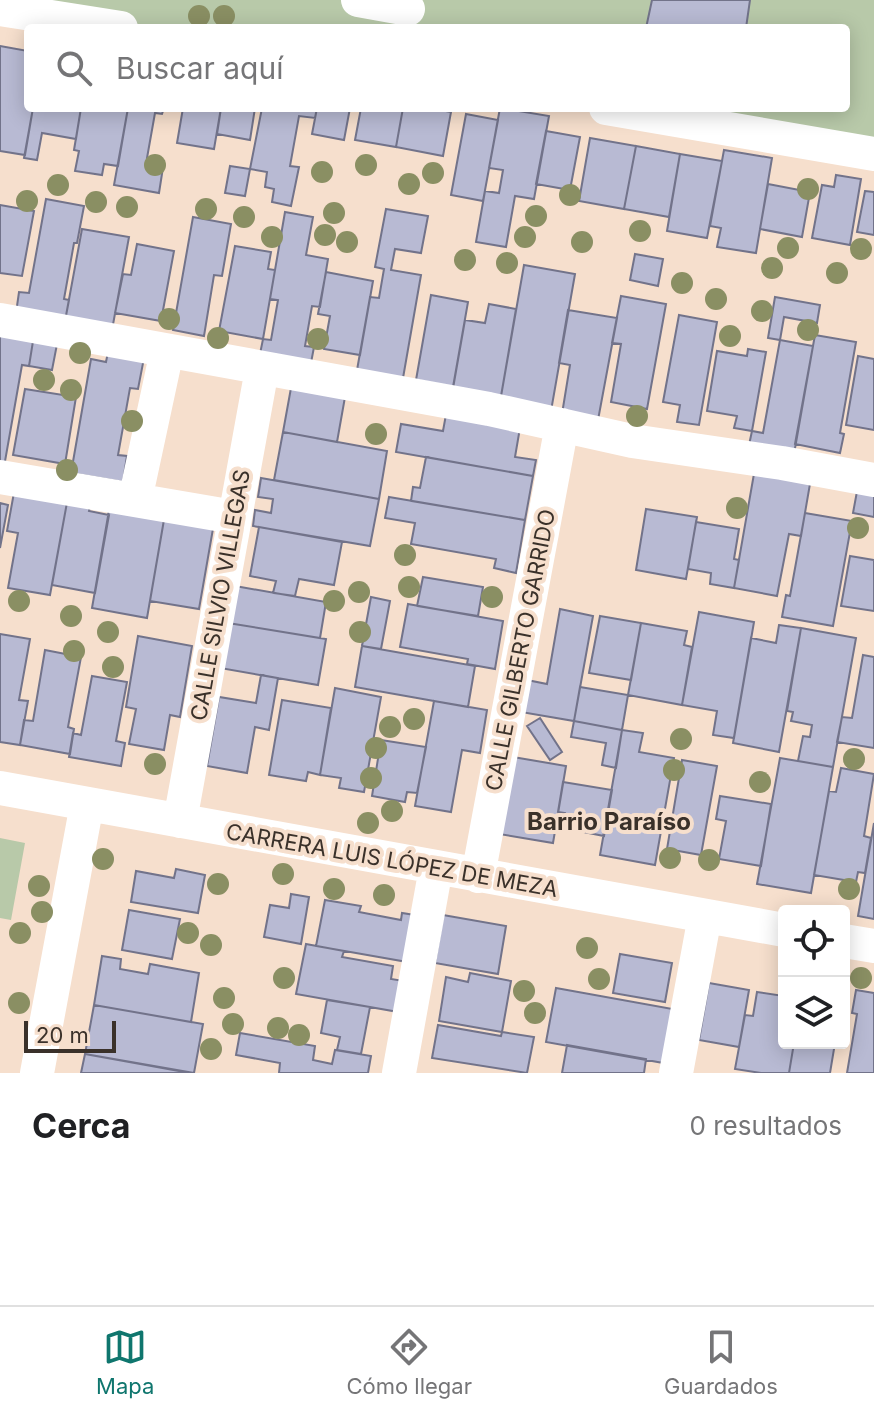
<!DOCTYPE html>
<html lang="es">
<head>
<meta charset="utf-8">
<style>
	:root { --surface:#fff; --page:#f2f2f2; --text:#202124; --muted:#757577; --line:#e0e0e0; --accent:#0f766e }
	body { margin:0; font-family:Inter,sans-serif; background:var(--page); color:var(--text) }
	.controls { position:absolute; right:24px; bottom:24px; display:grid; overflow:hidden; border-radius:8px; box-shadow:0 4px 20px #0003 }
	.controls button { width:72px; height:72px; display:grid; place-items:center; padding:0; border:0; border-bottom:2px solid var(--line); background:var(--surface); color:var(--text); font:40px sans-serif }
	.scale { position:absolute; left:24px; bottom:20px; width:92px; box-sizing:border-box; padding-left:8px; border:4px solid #3a312a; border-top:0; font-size:22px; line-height:28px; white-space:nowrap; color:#3a312a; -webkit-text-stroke:6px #f6dfcd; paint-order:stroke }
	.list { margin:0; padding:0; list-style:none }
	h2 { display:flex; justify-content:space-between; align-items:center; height:104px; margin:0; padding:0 32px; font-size:34px }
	h2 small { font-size:26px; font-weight:400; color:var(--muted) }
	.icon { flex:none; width:44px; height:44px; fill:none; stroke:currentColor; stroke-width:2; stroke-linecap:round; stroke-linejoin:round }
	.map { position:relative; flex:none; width:874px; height:1073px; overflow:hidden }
	.search { position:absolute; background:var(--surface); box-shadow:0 4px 20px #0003; left:24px; right:24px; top:24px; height:88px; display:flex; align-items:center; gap:20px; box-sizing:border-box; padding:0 28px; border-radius:8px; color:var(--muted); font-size:30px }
	.sheet { height:232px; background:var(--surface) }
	nav { display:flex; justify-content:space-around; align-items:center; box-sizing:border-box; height:112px; border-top:2px solid var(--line); background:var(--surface); font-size:22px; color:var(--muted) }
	nav a { display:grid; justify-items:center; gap:4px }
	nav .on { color:var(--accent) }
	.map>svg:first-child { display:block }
	.green { fill:#b8c9a9 }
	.building { fill:#b8bad3; stroke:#72738a; stroke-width:2 }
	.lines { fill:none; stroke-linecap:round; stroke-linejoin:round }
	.minor { stroke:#fff; stroke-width:34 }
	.tree { fill:#8a8f63 }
	.labels { text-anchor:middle; stroke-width:8; stroke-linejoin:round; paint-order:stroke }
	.street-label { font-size:22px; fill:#3a312a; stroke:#f6dfcd }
	.neighbourhood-label { font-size:24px; font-weight:bold; fill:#3a312a; stroke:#f6dfcd }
</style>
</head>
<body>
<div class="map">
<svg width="874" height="1073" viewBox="0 0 874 1073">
	<rect width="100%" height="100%" fill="#f6dfcd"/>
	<path class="green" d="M 0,0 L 874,0 L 874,154 L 606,108 L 846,108 L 846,28 L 121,28 Z
		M 0,838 L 25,843 L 11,920 L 0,918 Z"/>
	<path class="building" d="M 652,0 L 750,0 L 746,28 L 646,28 Z
		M 0,46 L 28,51 L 28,108 L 33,108 L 25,155 L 0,151 Z
		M 33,108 L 81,108 L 76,139 L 42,133 L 37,160 L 24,158 Z
		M 81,108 L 128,108 L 118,166 L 104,164 L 102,175 L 75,171 L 79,151 L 74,150 Z
		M 128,108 L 164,108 L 162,114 L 155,113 L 147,158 L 164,161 L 159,193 L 114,185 Z
		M 183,108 L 221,108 L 214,149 L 177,143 Z
		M 221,108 L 255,108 L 250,140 L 217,134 Z
		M 262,108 L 317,108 L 315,118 L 299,116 L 290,166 L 299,167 L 291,206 L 272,202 L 274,189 L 265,187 L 267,172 L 250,169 Z
		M 317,108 L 350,108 L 344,140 L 312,134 Z
		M 361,108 L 403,108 L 396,147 L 355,140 Z
		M 403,108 L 430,108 L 451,112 L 443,156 L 396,147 Z
		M 500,108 L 549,116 L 534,199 L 515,196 L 506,247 L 476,242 L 485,191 L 499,193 L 503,170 L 489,168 Z
		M 466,114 L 498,120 L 483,201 L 451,195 Z
		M 546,131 L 580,137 L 570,190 L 536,184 Z
		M 590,138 L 636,146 L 624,209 L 579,201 Z
		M 636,146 L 680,154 L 669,217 L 624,209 Z
		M 724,150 L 772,158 L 756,253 L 717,247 L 721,228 L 710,226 Z
		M 680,154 L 722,161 L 707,238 L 667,231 Z
		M 230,166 L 250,169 L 245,196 L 225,193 Z
		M 836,175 L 861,179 L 850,245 L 812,238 L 822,185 L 834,187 Z
		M 768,184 L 810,192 L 802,237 L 760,229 Z
		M 865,191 L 874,192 L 874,235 L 857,232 Z
		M 46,199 L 84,206 L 77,243 L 74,243 L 64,299 L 69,300 L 65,321 L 16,313 L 19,292 L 29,293 Z
		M 0,205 L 34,211 L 22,276 L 0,273 Z
		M 386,209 L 428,216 L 421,253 L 395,249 L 391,270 L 421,275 L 403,378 L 357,370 L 370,297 L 379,298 L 384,269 L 375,267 Z
		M 285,212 L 313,217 L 306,255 L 328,259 L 320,307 L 312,306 L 305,346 L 314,347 L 310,368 L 259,359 L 263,339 L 271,340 L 278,300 L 270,299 Z
		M 193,217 L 231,224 L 222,276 L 214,275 L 204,336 L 173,330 Z
		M 82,229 L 129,237 L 112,330 L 65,321 Z
		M 137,244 L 174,251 L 161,321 L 115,313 L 123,274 L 131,275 Z
		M 235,246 L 271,252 L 268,269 L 275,270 L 263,339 L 219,331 Z
		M 635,254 L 663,259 L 658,286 L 630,280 Z
		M 524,265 L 575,274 L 551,411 L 500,402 Z
		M 326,272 L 373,281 L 360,355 L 324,349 L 330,316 L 318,314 Z
		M 431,295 L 468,302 L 453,387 L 416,380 Z
		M 621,296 L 666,304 L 647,409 L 611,402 L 621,344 L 612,343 Z
		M 775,297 L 820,305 L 817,323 L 784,317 L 780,340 L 768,338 Z
		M 489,304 L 516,309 L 500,402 L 452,394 L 465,320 L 485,323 Z
		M 568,310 L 617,318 L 598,420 L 562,414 L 570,365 L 559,363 Z
		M 679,315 L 717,322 L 699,425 L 677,422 L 680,405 L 663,402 Z
		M 0,329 L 34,335 L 29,366 L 22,365 L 4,467 L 0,467 Z
		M 34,335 L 58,339 L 52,370 L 29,366 Z
		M 815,335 L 856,342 L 840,433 L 844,434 L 840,453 L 795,444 Z
		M 780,340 L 813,346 L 794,454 L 749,445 L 752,431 L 763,433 Z
		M 748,349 L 766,352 L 752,431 L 734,428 L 737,416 L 707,411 L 717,351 L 747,356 Z
		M 108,352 L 144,358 L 138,389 L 130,388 L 118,455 L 127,456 L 123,482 L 71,473 L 91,359 L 106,362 Z
		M 858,356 L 874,359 L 874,430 L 846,425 Z
		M 291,388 L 345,397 L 337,442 L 283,432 Z
		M 25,389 L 76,397 L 65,464 L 13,455 Z
		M 447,409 L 521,422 L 515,457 L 536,460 L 533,476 L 396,452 L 401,424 L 443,431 Z
		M 283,432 L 387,451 L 379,499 L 274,480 Z
		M 426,457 L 533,476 L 525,520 L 411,501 L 413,487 L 420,488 Z
		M 755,468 L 811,478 L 801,536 L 789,534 L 777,596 L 734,588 Z
		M 261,478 L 379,499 L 370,546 L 253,526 L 255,510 L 271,513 L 273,499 L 258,497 Z
		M 858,486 L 874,489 L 874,517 L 853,513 Z
		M 15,487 L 68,497 L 50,595 L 8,588 L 18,533 L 7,531 Z
		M 68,497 L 91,501 L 89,511 L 109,515 L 95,593 L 52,585 Z
		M 389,497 L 525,520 L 516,573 L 494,568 L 496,559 L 411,544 L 415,523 L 385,518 Z
		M 111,499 L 166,508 L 147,618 L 92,608 Z
		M 0,503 L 8,505 L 0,548 Z
		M 646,509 L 697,517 L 686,579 L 636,570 Z
		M 805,513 L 852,521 L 833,626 L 782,617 L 786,595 L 790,596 Z
		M 165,514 L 214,523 L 199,609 L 150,601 Z
		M 696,522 L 739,529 L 734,559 L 739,560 L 734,588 L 710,584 L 711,573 L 688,569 Z
		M 259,527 L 342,542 L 334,585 L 299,579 L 295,596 L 273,593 L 276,581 L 250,576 Z
		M 850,556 L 874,560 L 874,611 L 841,606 Z
		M 423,577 L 483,587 L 478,616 L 417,606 Z
		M 235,586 L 326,602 L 320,638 L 228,623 Z
		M 371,597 L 390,601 L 381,649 L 362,646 Z
		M 408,604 L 503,621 L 495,669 L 467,664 L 468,659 L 400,647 Z
		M 560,609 L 593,616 L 574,721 L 521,712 L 527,680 L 547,684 Z
		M 699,612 L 754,622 L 734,738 L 713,735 L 717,711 L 682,705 Z
		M 600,616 L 641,623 L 631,680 L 589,673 Z
		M 228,623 L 326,639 L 318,685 L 220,668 Z
		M 641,623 L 687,631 L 684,645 L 692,647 L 682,705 L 628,695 Z
		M 779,625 L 801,628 L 779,752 L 733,743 L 751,638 L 776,643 Z
		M 801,628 L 856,638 L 833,767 L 798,761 L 803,736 L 810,737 L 812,725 L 791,721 L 793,712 L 787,711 Z
		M 0,634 L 30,639 L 19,700 L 28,701 L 20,745 L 0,742 Z
		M 138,636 L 192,646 L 180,717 L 170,715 L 164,750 L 129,744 L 136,709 L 126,707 Z
		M 362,646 L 475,666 L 468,707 L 355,687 Z
		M 45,650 L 81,657 L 68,727 L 74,729 L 70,754 L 20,745 L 24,720 L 33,721 Z
		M 863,655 L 874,657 L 874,748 L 837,742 L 842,717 L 852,718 Z
		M 261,675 L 278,678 L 269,730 L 255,727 L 247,773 L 207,766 L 219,697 L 256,703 Z
		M 92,676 L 127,682 L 116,741 L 125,743 L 121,766 L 69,757 L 73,733 L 81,735 Z
		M 580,687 L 628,695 L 622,730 L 574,721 Z
		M 335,688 L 381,697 L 364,792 L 339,788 L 341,778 L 320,775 Z
		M 282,700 L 331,708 L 320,775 L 308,772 L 306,781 L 269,775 Z
		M 434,701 L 487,710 L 480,753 L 462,750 L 451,812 L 415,806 Z
		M 540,718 L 562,752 L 550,760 L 527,726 Z
		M 574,721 L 622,730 L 616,768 L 602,765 L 606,743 L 571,737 Z
		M 622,730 L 643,733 L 639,752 L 674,758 L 655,865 L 600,855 Z
		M 381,740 L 426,747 L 417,793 L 407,792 L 405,802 L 372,796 Z
		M 513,757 L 566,766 L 553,843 L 499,834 Z
		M 780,758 L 833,767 L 811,893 L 757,884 Z
		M 682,760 L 717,766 L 701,855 L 667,849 Z
		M 841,768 L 874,774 L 864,836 L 871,838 L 865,873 L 858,872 L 856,882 L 814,875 L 829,791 L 836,792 Z
		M 563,782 L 612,790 L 604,836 L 563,828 L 565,813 L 558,812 Z
		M 720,796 L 771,804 L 761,866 L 719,859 L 726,821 L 716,819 Z
		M 874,823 L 874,919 L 858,916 Z
		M 176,869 L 205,875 L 198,913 L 131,902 L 136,871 L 174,878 Z
		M 291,894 L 309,897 L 301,944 L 264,937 L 270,905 L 289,908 Z
		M 325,900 L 361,906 L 359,912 L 401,920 L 402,913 L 421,916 L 413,963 L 316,946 Z
		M 129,910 L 180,919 L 172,959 L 122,950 Z
		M 443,915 L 506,926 L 498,974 L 435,963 Z
		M 306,944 L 344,951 L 342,957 L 393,966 L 391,979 L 410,982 L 404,1013 L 296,994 Z
		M 620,954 L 672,963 L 665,1002 L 613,993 Z
		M 102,956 L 121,959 L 120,969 L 148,974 L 150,964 L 199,973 L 191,1022 L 94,1005 Z
		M 470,973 L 511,981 L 502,1032 L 439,1021 L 446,977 L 468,982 Z
		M 709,983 L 749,990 L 739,1047 L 699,1040 Z
		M 556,988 L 678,1010 L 669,1064 L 546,1042 Z
		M 856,990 L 874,993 L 874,1073 L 847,1073 L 857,1014 L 852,1013 Z
		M 757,992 L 784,996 L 784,1043 L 794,1043 L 789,1073 L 761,1073 L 735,1069 L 745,1015 L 753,1016 Z
		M 327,1000 L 370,1007 L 361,1054 L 337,1050 L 340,1037 L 321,1033 Z
		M 94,1005 L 203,1024 L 194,1073 L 85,1054 Z
		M 438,1025 L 501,1036 L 502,1032 L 534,1037 L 527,1073 L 432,1058 Z
		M 240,1033 L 315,1046 L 313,1060 L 332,1064 L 335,1050 L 371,1056 L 368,1073 L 279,1073 L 280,1063 L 236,1055 Z
		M 794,1043 L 835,1043 L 830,1073 L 789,1073 Z
		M 567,1045 L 646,1059 L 644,1073 L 562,1073 Z
		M 85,1054 L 190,1073 L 81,1073 Z"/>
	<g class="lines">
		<path class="minor" d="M 358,0 L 408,9
			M 0,9 L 121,28
			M 606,108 L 874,154
			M 0,320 L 489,409 L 632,441 L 782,463 L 874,480
			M 0,477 L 234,517
			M 135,500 L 167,351
			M 0,788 L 784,930
			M 180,821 L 262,369
			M 478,876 L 562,425
			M 844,941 L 874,946
			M 37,1073 L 87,804
			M 399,1073 L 436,868
			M 676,1073 L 705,916"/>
	</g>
	<g class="tree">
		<circle cx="199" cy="16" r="11"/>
		<circle cx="224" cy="16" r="11"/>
		<circle cx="155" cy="165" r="11"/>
		<circle cx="366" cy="165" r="11"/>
		<circle cx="322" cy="172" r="11"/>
		<circle cx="433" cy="173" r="11"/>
		<circle cx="409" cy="184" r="11"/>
		<circle cx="58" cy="185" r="11"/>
		<circle cx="808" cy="189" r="11"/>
		<circle cx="570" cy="195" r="11"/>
		<circle cx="27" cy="201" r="11"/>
		<circle cx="96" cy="202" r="11"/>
		<circle cx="127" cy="207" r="11"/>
		<circle cx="206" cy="209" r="11"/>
		<circle cx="334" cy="213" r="11"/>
		<circle cx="536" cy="216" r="11"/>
		<circle cx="244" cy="217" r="11"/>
		<circle cx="640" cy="231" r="11"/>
		<circle cx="325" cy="235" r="11"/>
		<circle cx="272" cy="237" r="11"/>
		<circle cx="525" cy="237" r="11"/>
		<circle cx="347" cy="242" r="11"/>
		<circle cx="582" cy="242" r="11"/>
		<circle cx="788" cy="248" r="11"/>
		<circle cx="861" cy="249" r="11"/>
		<circle cx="465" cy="260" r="11"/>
		<circle cx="507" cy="263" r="11"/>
		<circle cx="772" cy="268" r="11"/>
		<circle cx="837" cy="273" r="11"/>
		<circle cx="682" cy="283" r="11"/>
		<circle cx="716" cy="299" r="11"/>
		<circle cx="762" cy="311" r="11"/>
		<circle cx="169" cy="319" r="11"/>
		<circle cx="808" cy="330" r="11"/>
		<circle cx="730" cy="336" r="11"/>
		<circle cx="218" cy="338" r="11"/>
		<circle cx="318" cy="339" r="11"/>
		<circle cx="80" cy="353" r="11"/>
		<circle cx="44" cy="380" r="11"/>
		<circle cx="71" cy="390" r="11"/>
		<circle cx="637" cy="416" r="11"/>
		<circle cx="132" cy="421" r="11"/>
		<circle cx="376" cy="434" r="11"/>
		<circle cx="67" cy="470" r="11"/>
		<circle cx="737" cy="508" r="11"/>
		<circle cx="858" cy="528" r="11"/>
		<circle cx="405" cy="555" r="11"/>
		<circle cx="409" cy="587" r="11"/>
		<circle cx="359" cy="592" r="11"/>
		<circle cx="492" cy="597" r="11"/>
		<circle cx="19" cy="601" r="11"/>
		<circle cx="334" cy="601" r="11"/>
		<circle cx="71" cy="616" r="11"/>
		<circle cx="108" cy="632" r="11"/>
		<circle cx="360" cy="632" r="11"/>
		<circle cx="74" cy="651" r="11"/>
		<circle cx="113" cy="667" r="11"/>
		<circle cx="414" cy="719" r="11"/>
		<circle cx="390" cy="727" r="11"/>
		<circle cx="681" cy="739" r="11"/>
		<circle cx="376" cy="748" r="11"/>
		<circle cx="854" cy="759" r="11"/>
		<circle cx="155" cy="764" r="11"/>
		<circle cx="674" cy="770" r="11"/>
		<circle cx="371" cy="778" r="11"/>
		<circle cx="760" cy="782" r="11"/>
		<circle cx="392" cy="811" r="11"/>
		<circle cx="368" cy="823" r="11"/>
		<circle cx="670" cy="858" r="11"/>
		<circle cx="103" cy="859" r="11"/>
		<circle cx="709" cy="860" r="11"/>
		<circle cx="283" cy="874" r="11"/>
		<circle cx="218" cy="884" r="11"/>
		<circle cx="39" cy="886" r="11"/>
		<circle cx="334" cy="889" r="11"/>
		<circle cx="849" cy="889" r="11"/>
		<circle cx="384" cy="895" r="11"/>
		<circle cx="42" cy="912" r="11"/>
		<circle cx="20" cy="933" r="11"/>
		<circle cx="188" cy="933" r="11"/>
		<circle cx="211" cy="945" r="11"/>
		<circle cx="587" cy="948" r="11"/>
		<circle cx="284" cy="978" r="11"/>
		<circle cx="861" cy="978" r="11"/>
		<circle cx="599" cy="979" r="11"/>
		<circle cx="524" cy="991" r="11"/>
		<circle cx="224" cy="998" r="11"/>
		<circle cx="19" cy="1003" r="11"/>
		<circle cx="535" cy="1013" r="11"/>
		<circle cx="233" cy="1024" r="11"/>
		<circle cx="278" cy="1028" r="11"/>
		<circle cx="299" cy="1035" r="11"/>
		<circle cx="211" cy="1049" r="11"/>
	</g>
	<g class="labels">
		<g class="street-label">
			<text transform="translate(220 595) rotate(-80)" y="8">CALLE SILVIO VILLEGAS</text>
			<text transform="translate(520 650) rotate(-79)" y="8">CALLE GILBERTO GARRIDO</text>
			<text transform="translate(392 860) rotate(10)" y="8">CARRERA LUIS LÓPEZ DE MEZA</text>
		</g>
		<g class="neighbourhood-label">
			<text x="609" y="830">Barrio Paraíso</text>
		</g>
	</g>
</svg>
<div class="controls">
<button><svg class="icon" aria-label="locate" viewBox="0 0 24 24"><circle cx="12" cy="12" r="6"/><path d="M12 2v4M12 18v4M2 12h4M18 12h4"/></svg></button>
<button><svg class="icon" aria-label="layers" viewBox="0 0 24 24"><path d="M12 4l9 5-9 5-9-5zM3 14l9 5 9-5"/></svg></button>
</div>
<div class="scale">20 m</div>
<div class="search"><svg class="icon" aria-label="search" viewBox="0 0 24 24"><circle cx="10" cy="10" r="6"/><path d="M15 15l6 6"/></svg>Buscar aquí</div>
</div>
<section class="sheet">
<h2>Cerca<small>0 resultados</small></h2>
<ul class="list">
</ul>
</section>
<nav>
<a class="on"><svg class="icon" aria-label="map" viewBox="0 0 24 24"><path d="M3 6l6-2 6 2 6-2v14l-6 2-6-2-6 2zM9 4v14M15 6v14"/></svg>Mapa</a>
<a><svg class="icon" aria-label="directions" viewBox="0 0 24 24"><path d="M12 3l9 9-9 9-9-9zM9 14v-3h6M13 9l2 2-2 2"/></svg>Cómo llegar</a>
<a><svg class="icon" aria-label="saved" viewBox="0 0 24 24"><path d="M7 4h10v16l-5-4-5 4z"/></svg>Guardados</a>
</nav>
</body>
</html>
